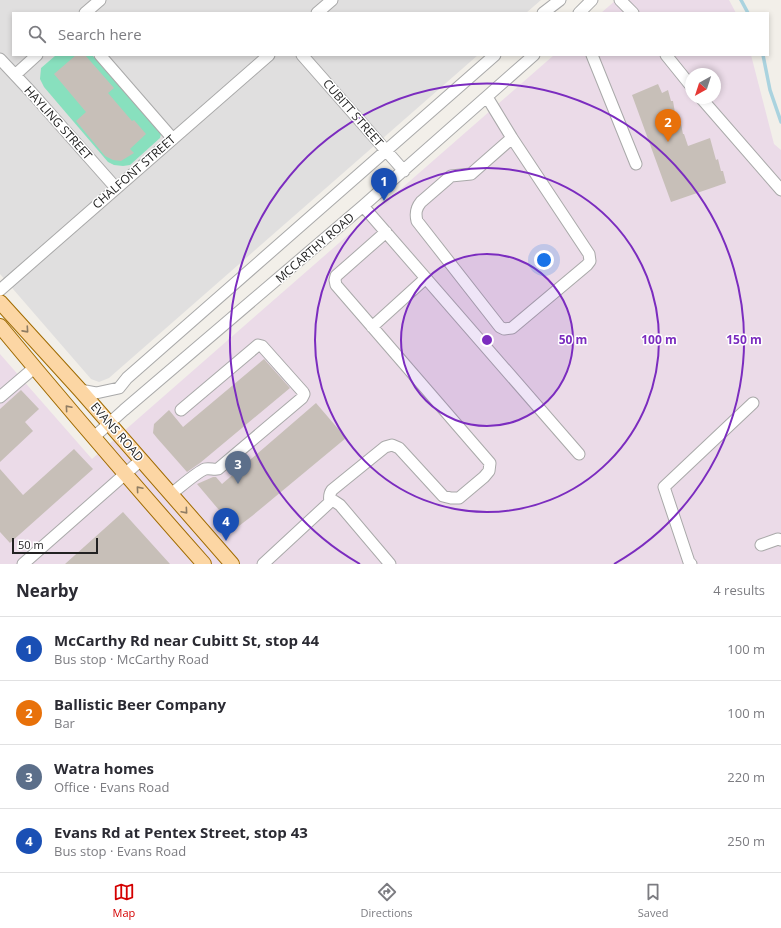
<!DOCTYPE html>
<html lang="en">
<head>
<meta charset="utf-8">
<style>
	:root { --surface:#fff; --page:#f7f7f7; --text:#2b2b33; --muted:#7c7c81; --line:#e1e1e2; --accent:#d40000 }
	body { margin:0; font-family:"Open Sans",sans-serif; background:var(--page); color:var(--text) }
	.compass { position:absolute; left:685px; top:68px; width:36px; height:36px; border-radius:50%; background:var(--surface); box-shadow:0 2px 6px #0003; rotate:219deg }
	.scale { position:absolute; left:12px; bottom:10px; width:86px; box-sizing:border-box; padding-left:4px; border:2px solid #222; border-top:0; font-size:11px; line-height:14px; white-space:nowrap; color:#222; -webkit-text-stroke:3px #fff; paint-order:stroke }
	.you { position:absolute; left:544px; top:260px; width:14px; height:14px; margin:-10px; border:3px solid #fff; border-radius:50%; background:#1a73e8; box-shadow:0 0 0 6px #1a73e833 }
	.badge { display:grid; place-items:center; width:26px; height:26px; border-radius:50%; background:var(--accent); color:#fff; font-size:13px; font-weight:700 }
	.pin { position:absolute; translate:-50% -33px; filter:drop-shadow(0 1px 2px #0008) }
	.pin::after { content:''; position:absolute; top:21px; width:14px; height:12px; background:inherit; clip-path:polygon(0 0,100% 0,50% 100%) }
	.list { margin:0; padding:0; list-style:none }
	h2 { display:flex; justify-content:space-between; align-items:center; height:52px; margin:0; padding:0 16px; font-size:17px }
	h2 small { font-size:13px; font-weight:400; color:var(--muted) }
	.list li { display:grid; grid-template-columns:26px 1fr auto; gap:12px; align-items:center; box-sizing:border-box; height:64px; padding:0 16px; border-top:1px solid var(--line) }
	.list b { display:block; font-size:15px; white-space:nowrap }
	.list p { margin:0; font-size:13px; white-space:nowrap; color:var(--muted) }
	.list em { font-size:13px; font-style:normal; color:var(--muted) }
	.icon { flex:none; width:22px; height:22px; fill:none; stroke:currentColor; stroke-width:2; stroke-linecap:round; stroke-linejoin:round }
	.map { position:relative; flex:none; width:781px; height:564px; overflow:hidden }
	.search { position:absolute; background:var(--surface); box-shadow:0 2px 6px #0003; left:12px; right:12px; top:12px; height:44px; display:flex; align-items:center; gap:10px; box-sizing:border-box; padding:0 14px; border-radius:0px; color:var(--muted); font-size:15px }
	.sheet { height:308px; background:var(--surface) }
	nav { display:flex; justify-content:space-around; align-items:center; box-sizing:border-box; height:56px; border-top:1px solid var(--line); background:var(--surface); font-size:11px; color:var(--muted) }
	nav a { display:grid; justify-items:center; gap:2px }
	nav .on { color:var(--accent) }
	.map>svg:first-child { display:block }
	.residential { fill:#e0dfdf }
	.industrial { fill:#ebdbe8; fill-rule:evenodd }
	.pitch { fill:#88e0be }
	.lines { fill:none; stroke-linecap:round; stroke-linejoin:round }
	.stream { stroke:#aad3df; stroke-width:3.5 }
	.building { fill:#c7bfb8 }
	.minor-casing { stroke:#a9a9a9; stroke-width:13 }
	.major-casing { stroke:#a06b00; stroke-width:16 }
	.minor { stroke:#fff; stroke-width:11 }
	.major { stroke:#fcd6a4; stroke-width:14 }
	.oneway { stroke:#8f7c63 }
	.ring { fill:none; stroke:#7b2cbf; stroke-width:2 }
	.labels { text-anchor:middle; stroke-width:3; stroke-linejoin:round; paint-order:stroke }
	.street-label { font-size:12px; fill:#222; stroke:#fff }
	.centre { fill:#7b2cbf; stroke:#fff; stroke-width:2 }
	.ring-label { font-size:12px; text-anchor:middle; font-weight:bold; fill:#7b2cbf; stroke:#fff; stroke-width:3; stroke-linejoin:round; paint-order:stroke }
</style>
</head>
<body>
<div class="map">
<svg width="781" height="564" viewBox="0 0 781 564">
	<rect width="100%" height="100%" fill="#f2efe9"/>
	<path class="residential" d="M 0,0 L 541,0 L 526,13 L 13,13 L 13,55 L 56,55 L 41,68 L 161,134 L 92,55 L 478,55 L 109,378 L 99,382 L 91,379 L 0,274 Z"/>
	<path class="industrial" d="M 616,0 L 729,0 L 736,13 L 601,13 Z
		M 554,55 L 751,55 L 774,144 L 781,150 L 781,564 L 0,564 L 0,354 L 92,459 ZM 691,74 L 715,74 L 715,98 L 691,98 Z"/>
	<path class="pitch" d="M 56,55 L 92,55 L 161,134 L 160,138 L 130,165 L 123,166 L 114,165 L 108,162 L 44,87 L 40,79 L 41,68 Z"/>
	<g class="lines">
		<path class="stream" d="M 741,0 L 748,13
			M 763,55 L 770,90 L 781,122"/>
	</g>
	<path class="building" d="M 76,55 L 85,55 L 114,88 L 108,93 L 132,121 L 134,120 L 146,134 L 130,149 L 134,153 L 121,161 L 113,160 L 105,156 L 76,121 L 86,112 L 54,74 Z
		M 658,84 L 662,93 L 668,90 L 671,101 L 673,101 L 675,113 L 677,113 L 679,124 L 681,124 L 683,134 L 684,134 L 688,146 L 710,138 L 716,160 L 718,159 L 721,171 L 723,171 L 726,183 L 671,202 L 632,95 Z
		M 264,359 L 290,388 L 200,463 L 187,472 L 157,438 L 153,433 L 154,424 L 169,410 L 183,427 Z
		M 21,390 L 39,409 L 25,422 L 33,431 L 0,462 L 0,409 Z
		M 316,403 L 346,438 L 252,516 L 235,529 L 197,484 L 213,477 L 216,477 L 222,484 Z
		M 74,449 L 93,469 L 10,543 L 0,532 L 0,469 L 23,495 Z
		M 123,512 L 170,564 L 65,564 Z"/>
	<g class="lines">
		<defs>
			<path id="minor" d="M 620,0 L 633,13
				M 85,13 L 100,0
				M 317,13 L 332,0
				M 543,13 L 560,0
				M 579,13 L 592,0
				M 100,55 L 173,139
				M 302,55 L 404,171
				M 592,55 L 636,164
				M 666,55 L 691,86
				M 0,59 L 31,92 L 116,188
				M 15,75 L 37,55
				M 487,97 L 512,138 L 589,254 L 590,261 L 587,265 L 512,328 L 504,329 L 500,327 L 417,221 C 415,213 416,208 421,202 L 451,176 L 471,174 L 512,138
				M 701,98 L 781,190
				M 363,206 L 579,454
				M 0,290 L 269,55
				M 372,327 L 426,278
				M 80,390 L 96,393 L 119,388 L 127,378 L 495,55
				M 0,397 L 34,368
				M 94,437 L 124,410 L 363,206 L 534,55
				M 171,494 C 179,488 197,472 205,469 C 210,468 214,470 218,469 L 302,398 L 304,394 L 303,392 L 262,346 L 258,345 L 181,410
				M 330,502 C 329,497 329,494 332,490 L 385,447 L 392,445 L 399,448 L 443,496 L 451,498 L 459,498 L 484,477 L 489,471 L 490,463 L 336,285 L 335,280 L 336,276 L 386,232
				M 761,545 L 778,539 L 781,540
				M 23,564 L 141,460
				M 263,564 L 330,502 L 334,501 L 340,505 L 390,564
				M 691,564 L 689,562 L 664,487 L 753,403"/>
			<path id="major" d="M 0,302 L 80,390 L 232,564
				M 0,326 C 67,407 135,486 204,564"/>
		</defs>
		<use href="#minor" class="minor-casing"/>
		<use href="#major" class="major-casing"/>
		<use href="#minor" class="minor"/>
		<use href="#major" class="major"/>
	</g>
	<defs><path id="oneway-chevron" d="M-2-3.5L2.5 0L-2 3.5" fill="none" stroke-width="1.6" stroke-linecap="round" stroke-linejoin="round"/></defs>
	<g class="oneway">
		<use href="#oneway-chevron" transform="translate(26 330) rotate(48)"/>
		<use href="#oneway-chevron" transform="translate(68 408) rotate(-131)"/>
		<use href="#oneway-chevron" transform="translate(139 489) rotate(-131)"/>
		<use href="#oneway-chevron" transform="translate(185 511) rotate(49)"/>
	</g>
	<circle cx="487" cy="340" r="86" fill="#7b2cbf" fill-opacity=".12"/>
	<g class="ring">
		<circle cx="487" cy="340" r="86"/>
		<circle cx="487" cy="340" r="172"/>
		<path d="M360 564A257 257 0 1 1 614 564"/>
	</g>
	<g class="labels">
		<g class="street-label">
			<text transform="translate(353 113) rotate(49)" y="4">CUBITT STREET</text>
			<text transform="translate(58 123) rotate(48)" y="4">HAYLING STREET</text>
			<text transform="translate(134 172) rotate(-41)" y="4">CHALFONT STREET</text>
			<text transform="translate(315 248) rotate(-41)" y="4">MCCARTHY ROAD</text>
			<text transform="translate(117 432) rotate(49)" y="4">EVANS ROAD</text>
		</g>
	</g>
	<circle cx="487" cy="340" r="6" class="centre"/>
	<g class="ring-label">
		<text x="573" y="344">50 m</text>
		<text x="659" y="344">100 m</text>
		<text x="744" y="344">150 m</text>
	</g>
</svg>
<svg class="compass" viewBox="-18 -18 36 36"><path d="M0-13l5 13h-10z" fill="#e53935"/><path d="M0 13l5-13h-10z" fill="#7c7c81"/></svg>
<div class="scale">50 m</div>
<div class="you"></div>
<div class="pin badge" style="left:384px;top:201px;background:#1a4fb4">1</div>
<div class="pin badge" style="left:668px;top:142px;background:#e8710a">2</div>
<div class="pin badge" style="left:238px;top:484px;background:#5c6f8a">3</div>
<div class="pin badge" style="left:226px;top:541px;background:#1a4fb4">4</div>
<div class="search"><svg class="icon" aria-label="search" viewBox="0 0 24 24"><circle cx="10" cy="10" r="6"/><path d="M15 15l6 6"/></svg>Search here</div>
</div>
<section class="sheet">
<h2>Nearby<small>4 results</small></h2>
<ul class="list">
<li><span class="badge" style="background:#1a4fb4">1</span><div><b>McCarthy Rd near Cubitt St, stop 44</b><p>Bus stop · McCarthy Road</p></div><em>100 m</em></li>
<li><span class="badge" style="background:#e8710a">2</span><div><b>Ballistic Beer Company</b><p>Bar</p></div><em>100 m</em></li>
<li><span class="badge" style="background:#5c6f8a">3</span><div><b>Watra homes</b><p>Office · Evans Road</p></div><em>220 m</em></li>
<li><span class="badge" style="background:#1a4fb4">4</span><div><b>Evans Rd at Pentex Street, stop 43</b><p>Bus stop · Evans Road</p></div><em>250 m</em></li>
</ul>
</section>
<nav>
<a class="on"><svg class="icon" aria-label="map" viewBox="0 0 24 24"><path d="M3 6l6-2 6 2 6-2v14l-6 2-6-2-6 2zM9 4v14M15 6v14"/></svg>Map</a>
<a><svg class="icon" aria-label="directions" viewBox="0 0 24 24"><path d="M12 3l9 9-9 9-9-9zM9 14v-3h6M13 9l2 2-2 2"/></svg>Directions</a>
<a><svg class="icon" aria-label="saved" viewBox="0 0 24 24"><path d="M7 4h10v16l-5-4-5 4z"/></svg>Saved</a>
</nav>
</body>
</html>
